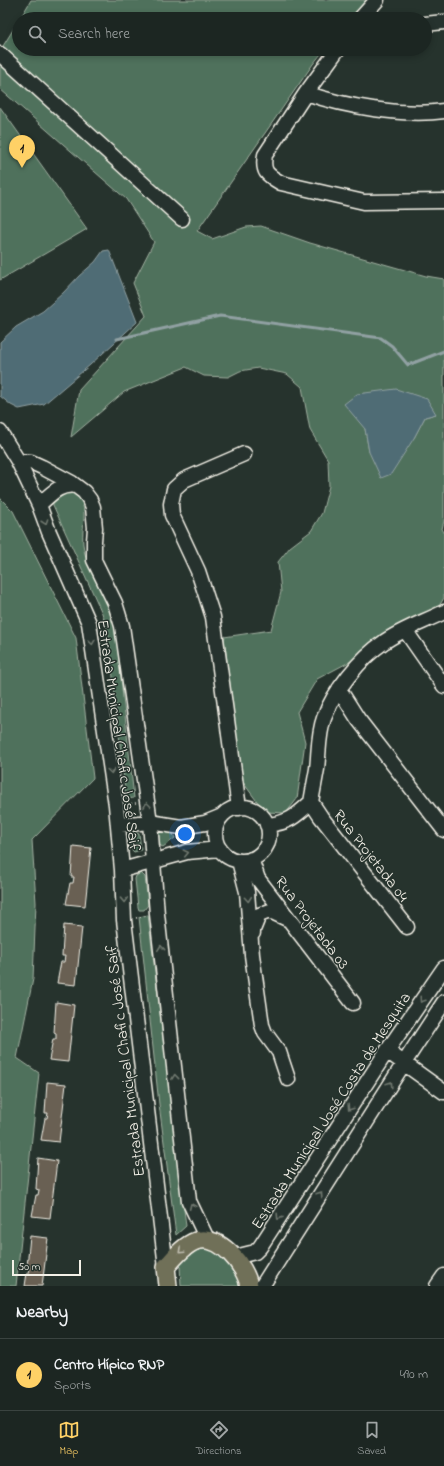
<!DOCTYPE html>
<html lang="en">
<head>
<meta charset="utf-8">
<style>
	:root { --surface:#1c2622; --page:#252e2a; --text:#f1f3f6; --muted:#a0a5a5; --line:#3a4340; --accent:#ffd166 }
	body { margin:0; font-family:"Indie Flower",sans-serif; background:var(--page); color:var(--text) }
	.scale { position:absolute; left:12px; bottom:10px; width:69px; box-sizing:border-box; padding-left:4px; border:2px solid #f4f1e8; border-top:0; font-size:11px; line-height:14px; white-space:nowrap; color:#f4f1e8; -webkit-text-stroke:3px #26332d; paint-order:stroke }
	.you { position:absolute; left:185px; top:834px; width:14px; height:14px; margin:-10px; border:3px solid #fff; border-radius:50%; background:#1a73e8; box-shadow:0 0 0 6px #1a73e833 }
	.badge { display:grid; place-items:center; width:26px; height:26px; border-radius:50%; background:var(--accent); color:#111; font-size:13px; font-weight:700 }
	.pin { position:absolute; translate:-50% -33px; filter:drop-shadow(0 1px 2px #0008) }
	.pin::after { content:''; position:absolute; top:21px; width:14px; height:12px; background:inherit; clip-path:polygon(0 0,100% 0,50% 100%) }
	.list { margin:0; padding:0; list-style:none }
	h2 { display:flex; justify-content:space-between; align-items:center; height:52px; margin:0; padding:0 16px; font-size:17px }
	h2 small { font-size:13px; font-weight:400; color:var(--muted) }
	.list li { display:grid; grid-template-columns:26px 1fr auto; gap:12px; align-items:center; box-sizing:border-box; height:72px; padding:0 16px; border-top:1px solid var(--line) }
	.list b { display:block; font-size:15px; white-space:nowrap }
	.list p { margin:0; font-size:13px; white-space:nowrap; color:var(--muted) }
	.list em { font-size:13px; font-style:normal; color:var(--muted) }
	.icon { flex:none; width:22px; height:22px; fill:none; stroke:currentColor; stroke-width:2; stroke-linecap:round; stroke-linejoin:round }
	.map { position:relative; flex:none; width:444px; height:1286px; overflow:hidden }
	.search { position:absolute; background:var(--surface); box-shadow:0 2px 6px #0003; left:12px; right:12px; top:12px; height:44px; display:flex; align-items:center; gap:10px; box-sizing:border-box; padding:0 14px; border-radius:22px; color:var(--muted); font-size:15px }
	.sheet { height:124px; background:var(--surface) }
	nav { display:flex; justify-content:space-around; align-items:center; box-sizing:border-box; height:56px; border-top:1px solid var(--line); background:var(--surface); font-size:11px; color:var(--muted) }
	nav a { display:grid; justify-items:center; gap:2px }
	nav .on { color:var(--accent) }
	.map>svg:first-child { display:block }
	.green { fill:#4f715b; stroke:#a2b1a2; fill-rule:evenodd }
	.water { fill:#4f6c75; stroke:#91a1a3 }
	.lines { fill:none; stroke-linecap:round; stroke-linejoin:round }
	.stream { stroke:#91a1a3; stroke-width:3 }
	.building { fill:#696052; stroke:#f4f1e8 }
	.minor-casing { stroke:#f4f1e8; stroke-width:17 }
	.major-casing { stroke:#f4f1e8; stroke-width:20 }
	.path { stroke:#f4f1e8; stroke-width:1.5; stroke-dasharray:1 3; stroke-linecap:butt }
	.minor { stroke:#26332d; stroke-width:14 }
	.major { stroke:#706f59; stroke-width:17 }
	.oneway { stroke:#6e766e }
	.oneway2 { stroke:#bfbdaf }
	.labels { text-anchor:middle; stroke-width:3; stroke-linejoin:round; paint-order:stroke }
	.street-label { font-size:16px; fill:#f4f1e8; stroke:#26332d }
</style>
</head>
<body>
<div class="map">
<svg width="444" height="1286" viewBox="0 0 444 1286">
	<rect width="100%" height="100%" fill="#26332d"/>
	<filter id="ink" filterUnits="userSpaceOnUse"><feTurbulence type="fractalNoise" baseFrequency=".025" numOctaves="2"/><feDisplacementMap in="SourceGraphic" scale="8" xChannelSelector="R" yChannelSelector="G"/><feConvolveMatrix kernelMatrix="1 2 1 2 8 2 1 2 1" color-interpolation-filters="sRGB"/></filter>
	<g filter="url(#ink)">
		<path class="green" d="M 31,0 L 366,0 L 350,19 L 20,19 Z
			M 19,20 L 19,49 L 325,49 L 313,64 L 197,231 L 212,239 L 246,227 L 261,226 L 310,243 L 426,276 L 444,279 L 444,521 L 442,529 L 444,532 L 444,598 L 436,611 L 385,634 L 351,661 L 317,679 L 297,712 L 305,742 L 297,799 L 286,813 L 267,812 L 256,800 L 242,781 L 224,637 L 271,630 L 281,592 L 278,562 L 290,547 L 311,531 L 322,513 L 329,486 L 328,460 L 310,430 L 302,387 L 287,374 L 258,368 L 240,371 L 228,377 L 204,376 L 186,367 L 124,392 L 71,437 L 79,390 L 146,316 L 133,283 L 154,242 L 126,199 L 0,89 L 0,51 ZM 436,414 L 425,417 L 414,438 L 369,452 L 365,429 Z
			M 0,107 L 87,229 L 0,280 Z
			M 73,489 C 91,508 81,521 83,544 C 85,563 97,580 105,598 C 109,606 111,615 115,624 L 134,798 L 126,799 L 108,631 L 102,613 L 53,505 L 52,498 Z
			M 0,498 L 13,511 L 76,638 L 93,778 L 32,840 L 36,903 L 33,979 L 17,1058 L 39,1073 L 16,1286 L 0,1286 Z
			M 161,831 L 173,834 L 175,838 L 163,847 L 157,844 L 157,832 Z
			M 134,832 L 139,834 L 141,850 L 134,852 L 132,850 L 130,836 Z
			M 141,873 L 145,877 L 148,905 L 144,910 L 139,910 L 138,907 L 135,879 L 136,876 Z
			M 148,915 L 186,1226 L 176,1235 L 159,1104 L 139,917 Z
			M 203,1249 L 209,1249 L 225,1254 L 243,1286 L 181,1286 L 180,1265 C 186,1256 193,1251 203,1249 Z"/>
		<path class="water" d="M 109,250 L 137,322 L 90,365 L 44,404 L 19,409 L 11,405 L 0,396 L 0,342 L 16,327 L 43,311 L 63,293 L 79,276 L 95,262 L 103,251 Z
			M 396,389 L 427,399 L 436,414 L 425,417 L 414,438 L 391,474 L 381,478 L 369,452 L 365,429 L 344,404 L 357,394 Z"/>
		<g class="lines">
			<path class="stream" d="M 117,339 L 220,316 L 381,338 L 392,346 L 408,365 L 444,351"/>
		</g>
		<path class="building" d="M 73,846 L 91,848 L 85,906 L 66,904 L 70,883 L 73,883 L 74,877 L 71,877 Z
			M 64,925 L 82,927 L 76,985 L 57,983 L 61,962 L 64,962 L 65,956 L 62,956 Z
			M 56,1002 L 74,1005 L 68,1062 L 49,1060 L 53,1039 L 56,1039 L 56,1034 L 54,1033 Z
			M 47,1082 L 66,1084 L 59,1142 L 41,1140 L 45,1118 L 47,1118 L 48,1113 L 45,1113 Z
			M 38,1158 L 57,1161 L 50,1218 L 32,1216 L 36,1195 L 38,1195 L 39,1190 L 36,1189 Z
			M 30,1236 L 48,1238 L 42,1286 L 25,1286 L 27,1273 L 29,1273 L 30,1267 L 27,1267 Z"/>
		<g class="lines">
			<defs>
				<path id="minor" d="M 360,19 L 377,0
					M 425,24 L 444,22
					M 338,49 L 306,93 L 265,155 C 262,172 267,175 281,183 L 364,202 L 444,201
					M 0,54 L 182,219
					M 306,93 C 343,106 404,117 444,111
					M 0,432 L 18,461 L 39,505 L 49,532 L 89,623 L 116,805 L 122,870 L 124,920 L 166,1267
					M 18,461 L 31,462 L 42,467 L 72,483 L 84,492 L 90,500 L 93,507 L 95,528 L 94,541 L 94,560 L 115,603 L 122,626 L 150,822 L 157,914 L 189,1201 L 208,1241
					M 39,505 C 51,494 60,483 76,486
					M 405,630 L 444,686
					M 339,689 L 358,719 L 444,830
					M 311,802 L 321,817 L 407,927
					M215 834a27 27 0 1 1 54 0a27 27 0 1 1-54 0Z
					M 239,808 L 213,617 L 198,571 L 172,515 L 171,504 L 174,489 L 184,480 L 244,454
					M 118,825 L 150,822 L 181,827 L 205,823 L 222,816
					M 267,825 C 289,823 296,816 311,802 C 313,791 315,780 317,769 C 319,752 318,734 324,718 C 334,691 360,658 384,642 C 402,629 424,622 444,612
					M 251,859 L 258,879 L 353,1003
					M 239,861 L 247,892 L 252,955 L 262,1025 L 265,1033 L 279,1052 L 288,1079
					M 122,870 L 187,852 L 220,849
					M 253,933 L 253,930 L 259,915 L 270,911 L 287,919
					M 387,1051 L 444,1092
					M 235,1257 L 255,1252 L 260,1247 L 387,1051 L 444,968
					M 262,1286 L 404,1063 L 444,1002
					M 437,1286 L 444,1276"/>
				<path id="major" d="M 168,1286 L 166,1267 C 174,1258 184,1245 196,1241 C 219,1233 246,1266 249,1286"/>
			</defs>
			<use href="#minor" class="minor-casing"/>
			<use href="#major" class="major-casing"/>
			<path class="path" d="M 127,804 L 136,803
				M 136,918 L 146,916"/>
			<use href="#minor" class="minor"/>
			<use href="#major" class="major"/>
		</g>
		<defs><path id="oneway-chevron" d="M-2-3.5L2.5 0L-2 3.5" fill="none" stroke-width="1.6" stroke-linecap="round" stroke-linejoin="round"/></defs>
		<g class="oneway">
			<use href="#oneway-chevron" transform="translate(45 522) rotate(71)"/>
			<use href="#oneway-chevron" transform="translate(92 642) rotate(82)"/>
			<use href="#oneway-chevron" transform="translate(111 771) rotate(82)"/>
			<use href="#oneway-chevron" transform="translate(147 805) rotate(-98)"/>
			<use href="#oneway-chevron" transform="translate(186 853) rotate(-13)"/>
			<use href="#oneway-chevron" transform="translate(248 899) rotate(85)"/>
			<use href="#oneway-chevron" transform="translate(124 900) rotate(88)"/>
			<use href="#oneway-chevron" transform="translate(161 948) rotate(-96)"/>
			<use href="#oneway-chevron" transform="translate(422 1000) rotate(124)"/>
			<use href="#oneway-chevron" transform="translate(175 1077) rotate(-96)"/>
			<use href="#oneway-chevron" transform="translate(390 1084) rotate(-57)"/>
			<use href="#oneway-chevron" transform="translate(350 1108) rotate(123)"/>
			<use href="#oneway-chevron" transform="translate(320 1194) rotate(-57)"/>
			<use href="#oneway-chevron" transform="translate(192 1206) rotate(-114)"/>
			<use href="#oneway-chevron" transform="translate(279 1217) rotate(123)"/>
		</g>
		<use class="oneway2" href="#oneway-chevron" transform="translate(181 1251) rotate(137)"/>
	</g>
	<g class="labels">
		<g class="street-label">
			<text transform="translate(120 735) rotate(82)" y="6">Estrada Municipal Chafic José Saif</text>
			<text transform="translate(372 855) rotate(52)" y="6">Rua Projetada 04</text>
			<text transform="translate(313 922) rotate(53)" y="6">Rua Projetada 03</text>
			<text transform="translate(124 1061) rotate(-97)" y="6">Estrada Municipal Chafic José Saif</text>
			<text transform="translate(330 1110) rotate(-57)" y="6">Estrada Municipal José Costa de Mesquita</text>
		</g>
	</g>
</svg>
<div class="scale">50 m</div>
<div class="you"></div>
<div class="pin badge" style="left:22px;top:168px">1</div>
<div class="search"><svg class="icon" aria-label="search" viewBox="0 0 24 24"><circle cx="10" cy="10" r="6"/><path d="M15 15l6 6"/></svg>Search here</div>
</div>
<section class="sheet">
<h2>Nearby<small></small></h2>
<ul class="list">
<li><span class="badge">1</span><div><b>Centro Hípico RNP</b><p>Sports</p></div><em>490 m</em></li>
</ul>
</section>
<nav>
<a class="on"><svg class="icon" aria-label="map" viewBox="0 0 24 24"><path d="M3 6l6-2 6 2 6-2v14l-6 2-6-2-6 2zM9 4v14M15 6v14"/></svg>Map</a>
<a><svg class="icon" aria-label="directions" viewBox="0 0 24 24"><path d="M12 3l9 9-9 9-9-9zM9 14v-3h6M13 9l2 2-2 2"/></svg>Directions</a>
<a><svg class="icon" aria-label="saved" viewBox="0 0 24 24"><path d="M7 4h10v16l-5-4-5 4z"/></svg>Saved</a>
</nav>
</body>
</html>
